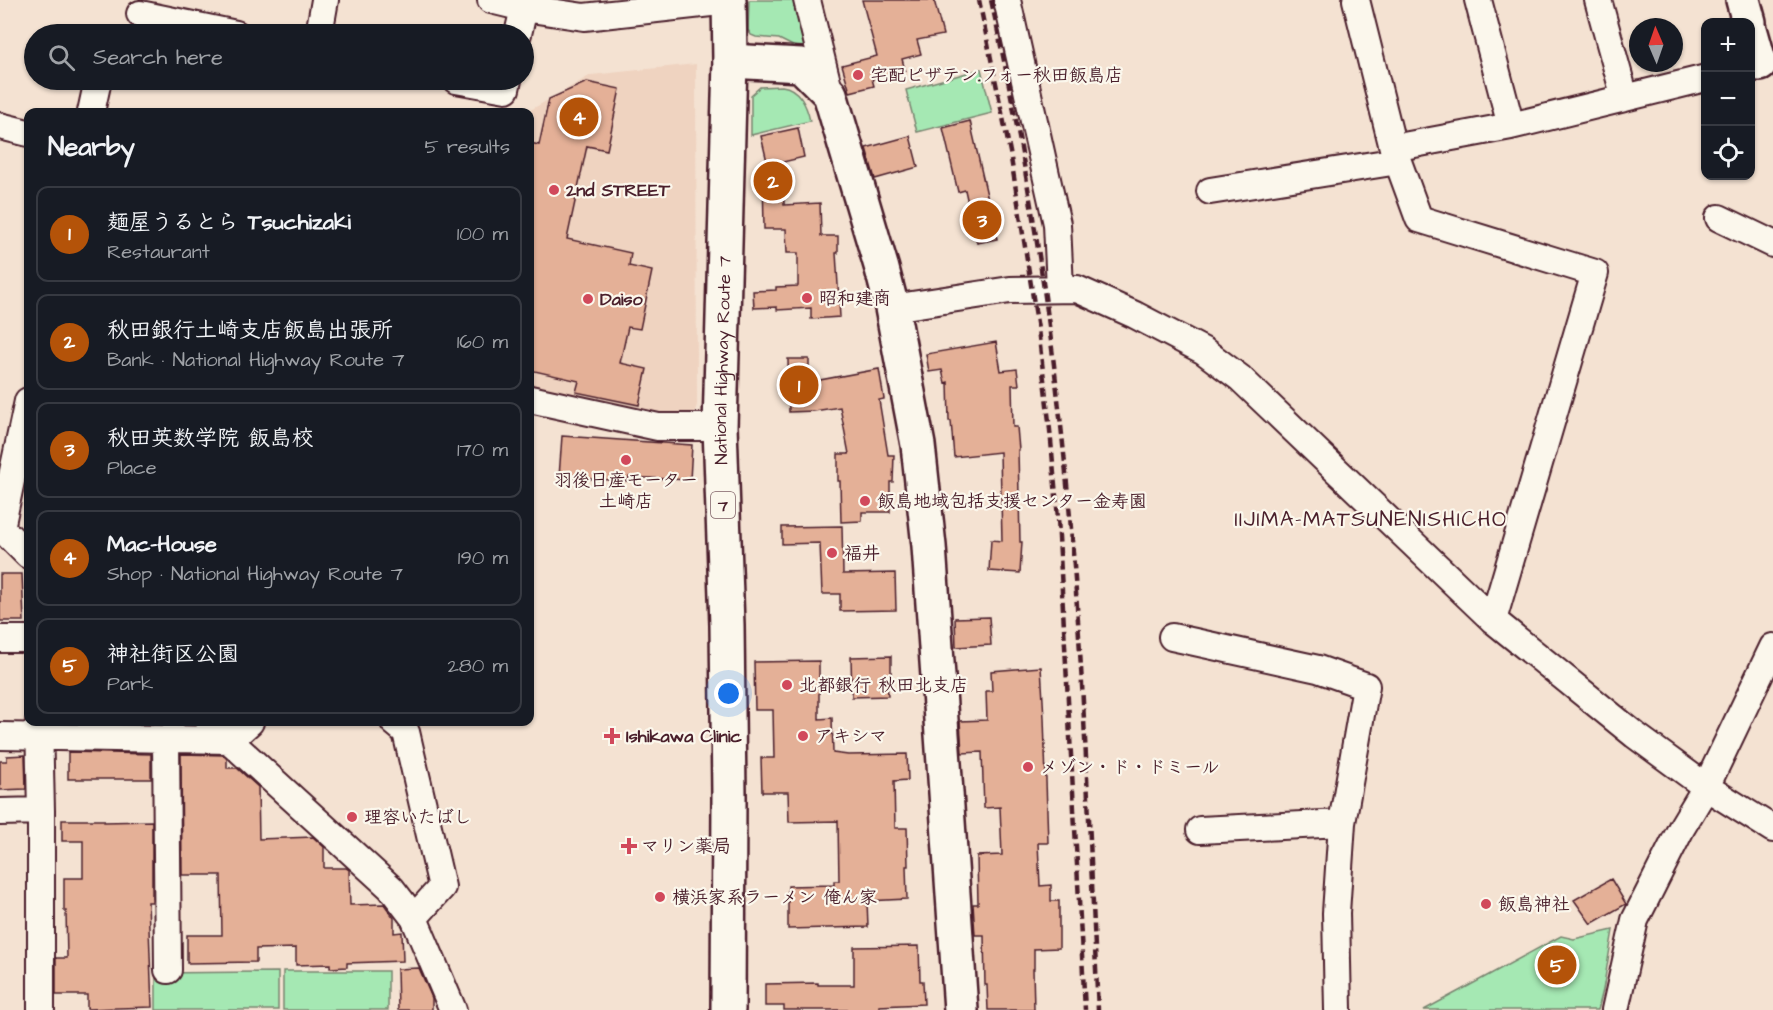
<!DOCTYPE html>
<html lang="en">
<head>
<meta charset="utf-8">
<style>
	:root { --surface:#171b24; --page:#242831; --text:#f1f3f6; --muted:#9ea1a6; --line:#363941; --accent:#b45309 }
	body { margin:0; font-family:"Architects Daughter","Klee One",sans-serif; background:var(--page); color:var(--text) }
	.controls { position:absolute; right:18px; top:18px; display:grid; overflow:hidden; border-radius:12px; box-shadow:0 2px 4px #0004 }
	.controls button { width:54px; height:54px; display:grid; place-items:center; padding:0; border:0; border-bottom:2px solid var(--line); background:var(--surface); color:var(--text); font:30px sans-serif }
	.compass { position:absolute; left:1629px; top:18px; width:54px; height:54px; border-radius:50%; background:var(--surface); box-shadow:0 2px 4px #0004; rotate:358deg }
	.you { position:absolute; left:729px; top:694px; width:21px; height:21px; margin:-15px; border:4px solid #fff; border-radius:50%; background:#1a73e8; box-shadow:0 0 0 9px #1a73e833 }
	.badge { display:grid; place-items:center; width:39px; height:39px; border-radius:50%; background:var(--accent); color:#fff; font-size:20px; font-weight:700 }
	.pin { position:absolute; translate:-50% -50%; border:3px solid #fff; box-shadow:0 2px 6px #0006 }
	.list { margin:0; padding:0; list-style:none }
	h2 { display:flex; justify-content:space-between; align-items:center; height:78px; margin:0; padding:0 24px; font-size:26px }
	h2 small { font-size:20px; font-weight:400; color:var(--muted) }
	.list li { display:grid; grid-template-columns:39px 1fr auto; gap:18px; align-items:center; box-sizing:border-box; height:96px; margin:0 12px 12px; padding:0 12px; border:2px solid var(--line); border-radius:12px }
	.list b { display:block; font-size:22px; white-space:nowrap }
	.list p { margin:0; font-size:20px; white-space:nowrap; color:var(--muted) }
	.list em { font-size:20px; font-style:normal; color:var(--muted) }
	.icon { flex:none; width:33px; height:33px; fill:none; stroke:currentColor; stroke-width:2; stroke-linecap:round; stroke-linejoin:round }
	.map { position:relative; flex:none; width:1773px; height:1010px; overflow:hidden }
	.search { position:absolute; background:var(--surface); box-shadow:0 2px 4px #0004; left:24px; top:24px; width:510px; height:66px; display:flex; align-items:center; gap:15px; box-sizing:border-box; padding:0 21px; border-radius:33px; color:var(--muted); font-size:22px }
	.panel { position:absolute; background:var(--surface); box-shadow:0 2px 4px #0004; left:24px; top:108px; width:510px; height:618px; border-radius:12px }
	.map>svg:first-child { display:block }
	.built { fill:#efd3c0 }
	.green { fill:#a5e8b3; stroke:#78846f; stroke-width:1.5 }
	.building { fill:#e4b097; stroke:#4a1f2b; stroke-width:1.5 }
	.lines { fill:none; stroke-linecap:round; stroke-linejoin:round }
	.street-casing { stroke:#4a1f2b; stroke-width:30 }
	.secondary-casing { stroke:#4a1f2b; stroke-width:38 }
	.highway-casing { stroke:#4a1f2b; stroke-width:38 }
	.street { stroke:#fbf7ec; stroke-width:26 }
	.secondary { stroke:#fbf7ec; stroke-width:33 }
	.highway { stroke:#fbf7ec; stroke-width:33 }
	.rail { stroke:#4a1f2b; stroke-width:4.5; stroke-dasharray:9 4.5; stroke-linecap:butt }
	.poi-dot { fill:#d1495b; stroke:#fbf7ec; stroke-width:2 }
	.labels { text-anchor:middle; stroke-width:4.5; stroke-linejoin:round; paint-order:stroke }
	.shield { fill:#fbf7ec; stroke:#7f6065; stroke-width:1.5 }
	.shield-label { font-size:16px; font-weight:bold; fill:#4a1f2b }
	.poi-label { font-size:18px; font-weight:bold; fill:#4a1f2b; stroke:#fbf7ec; text-anchor:start }
	.street-label { font-size:18px; fill:#4a1f2b; stroke:#fbf7ec }
	.quarter-label { font-size:21px; letter-spacing:1.5px; fill:#4a1f2b; stroke:#fbf7ec }
</style>
</head>
<body>
<div class="map">
<svg width="1773" height="1010" viewBox="0 0 1773 1010">
	<rect width="100%" height="100%" fill="#f4e2d2"/>
	<filter id="ink" filterUnits="userSpaceOnUse"><feTurbulence type="fractalNoise" baseFrequency=".0167" numOctaves="2"/><feDisplacementMap in="SourceGraphic" scale="12" xChannelSelector="R" yChannelSelector="G"/><feConvolveMatrix kernelMatrix="1 2 1 2 8 2 1 2 1" color-interpolation-filters="sRGB"/></filter>
	<g filter="url(#ink)">
		<path class="built" d="M 696,64 L 697,405 L 694,414 L 688,418 L 662,419 L 530,390 L 530,112 L 527,112 L 591,75 Z"/>
		<path class="green" d="M 749,0 L 796,0 L 809,49 L 805,52 L 779,39 L 756,37 L 751,35 L 748,30 Z
			M 981,69 L 992,113 L 917,132 L 906,90 Z
			M 782,86 C 799,88 807,106 810,121 L 751,135 L 751,95 L 760,87 Z
			M 1613,930 L 1603,990 L 1598,1010 L 1424,1010 L 1561,936 L 1574,939 Z
			M 283,971 L 388,971 L 388,1010 L 283,1010 Z
			M 278,972 L 278,1010 L 156,1010 L 156,973 Z"/>
		<path class="building" d="M 862,0 L 934,0 L 943,35 L 917,40 L 921,54 L 902,59 L 905,70 L 872,79 L 874,86 L 850,92 L 842,65 L 877,56 Z
			M 587,82 L 620,89 L 607,150 L 587,146 L 567,239 L 631,253 L 629,266 L 652,271 L 640,329 L 628,327 L 620,363 L 647,369 L 639,405 L 576,392 L 579,381 L 530,370 L 530,143 L 539,145 L 549,99 Z
			M 970,121 L 997,239 L 977,243 L 965,190 L 958,192 L 943,128 Z
			M 798,128 L 804,157 L 783,162 L 784,205 L 820,203 L 821,236 L 838,236 L 838,253 L 836,253 L 840,317 L 811,319 L 811,308 L 777,310 L 777,307 L 754,308 L 753,291 L 776,290 L 776,287 L 798,286 L 798,253 L 787,253 L 786,229 L 764,229 L 763,170 L 769,170 L 761,136 Z
			M 910,136 L 918,167 L 875,179 L 866,148 Z
			M 996,342 L 1001,371 L 1017,369 L 1019,385 L 1012,385 L 1013,427 L 1017,427 L 1019,450 L 1018,450 L 1020,542 L 1022,542 L 1020,573 L 989,571 L 991,540 L 1002,541 L 1000,452 L 954,457 L 951,421 L 949,421 L 948,382 L 945,383 L 942,370 L 929,372 L 926,354 Z
			M 788,359 L 809,359 L 809,382 L 879,369 L 884,399 L 879,400 L 888,455 L 894,455 L 893,482 L 890,482 L 890,512 L 862,512 L 862,521 L 841,522 L 840,481 L 838,481 L 838,454 L 849,454 L 840,407 L 814,411 L 789,412 Z
			M 562,436 L 692,445 L 690,480 L 629,477 L 628,481 L 559,477 Z
			M 842,526 L 843,574 L 895,573 L 896,610 L 840,611 L 840,594 L 822,594 L 820,543 L 782,544 L 782,527 Z
			M 0,574 L 22,574 L 24,621 L 0,621 Z
			M 989,617 L 991,645 L 956,647 L 955,618 Z
			M 891,656 L 891,682 L 887,682 L 888,696 L 852,697 L 851,657 Z
			M 819,661 L 819,719 L 832,718 L 833,753 L 848,755 L 907,754 L 908,780 L 894,781 L 895,828 L 907,828 L 908,866 L 906,866 L 907,899 L 867,901 L 868,927 L 788,929 L 788,886 L 834,885 L 834,881 L 839,881 L 838,821 L 789,822 L 788,792 L 762,792 L 761,758 L 774,758 L 773,710 L 755,710 L 754,662 Z
			M 1041,667 L 1044,718 L 1048,843 L 1038,843 L 1040,886 L 1051,885 L 1051,901 L 1059,901 L 1059,948 L 1034,949 L 1034,969 L 1033,969 L 1034,1010 L 988,1010 L 987,985 L 985,985 L 984,935 L 975,935 L 973,904 L 978,904 L 977,856 L 1002,855 L 1000,807 L 984,808 L 982,752 L 962,753 L 960,721 L 987,720 L 986,691 L 992,691 L 991,671 Z
			M 126,722 L 177,722 L 177,724 L 126,723 Z
			M 68,752 L 151,754 L 151,779 L 68,779 Z
			M 181,754 L 223,755 L 227,759 L 227,768 L 237,768 L 258,787 L 259,839 L 313,837 L 324,847 L 324,868 L 346,868 L 349,870 L 350,905 L 384,904 L 394,918 L 394,933 L 402,932 L 403,961 L 347,963 L 347,967 L 330,968 L 330,964 L 296,965 L 296,948 L 256,949 L 256,962 L 187,963 L 187,935 L 222,935 L 221,875 L 182,875 Z
			M 25,755 L 26,789 L 0,790 L 0,761 L 7,761 L 7,756 Z
			M 62,820 L 104,820 L 104,822 L 152,821 L 152,902 L 148,902 L 152,1007 L 87,1009 L 87,995 L 56,995 L 56,958 L 67,958 L 66,911 L 64,911 L 64,878 L 83,878 L 83,841 L 62,841 Z
			M 1611,879 L 1626,904 L 1591,924 L 1574,900 Z
			M 919,946 L 920,981 L 923,981 L 924,1004 L 879,1006 L 879,1010 L 784,1010 L 784,1006 L 765,1006 L 765,984 L 818,983 L 818,985 L 854,985 L 854,947 Z
			M 419,968 L 432,998 L 432,1010 L 398,1010 L 397,969 Z"/>
		<g class="lines">
			<defs>
				<path id="street" d="M 491,0 L 524,8 L 518,34
					M 526,0 L 524,8 L 584,17 L 729,1
					M 807,0 L 830,94
					M 1007,0 L 1057,224 L 1060,288
					M 1356,0 L 1393,148 L 1511,126 L 1706,78
					M 1478,0 L 1511,126
					M 1598,0 L 1625,98
					M 140,14 L 236,34
					M 319,34 L 325,0
					M 456,80 L 506,89 L 508,80
					M 91,112 L 98,80
					M 0,126 L 28,133
					M 1393,148 L 1419,219 L 1595,273 L 1493,620
					M 1210,191 L 1398,161
					M 1719,218 L 1773,244
					M 892,308 L 1010,290 L 1077,289 L 1135,315 L 1204,351 L 1240,378 L 1493,620 L 1635,735 L 1706,787 L 1773,829
					M 530,399 L 658,427 L 720,427
					M 0,527 L 28,555
					M 1,528 L 28,401
					M 1172,637 L 1318,669 L 1366,686 L 1342,823 L 1336,913 L 1338,1010
					M 0,639 L 28,639
					M 39,722 L 41,811 L 41,1010
					M 209,722 L 391,888 L 414,918 L 453,1010
					M 394,722 L 406,732 L 442,887 L 414,918
					M 0,736 L 230,740 L 250,722
					M 166,739 L 168,970
					M 0,812 L 41,811
					M 1200,830 L 1342,823
					M 1615,1010 L 1635,920 L 1682,827 L 1706,787 L 1773,647"/>
				<path id="secondary" d="M 1743,0 L 1749,22
					M 1750,29 L 1760,64
					M 730,61 L 801,65 L 830,94 L 882,269 L 892,308 L 918,445 L 929,546 L 961,1010"/>
				<g id="highway">
					<path id="s1" d="M 728,1010 L 729,796 L 727,625 L 720,427 L 730,61 L 729,0"/>
				</g>
			</defs>
			<use href="#street" class="street-casing"/>
			<use href="#secondary" class="secondary-casing"/>
			<use href="#highway" class="highway-casing"/>
			<use href="#street" class="street"/>
			<use href="#secondary" class="secondary"/>
			<use href="#highway" class="highway"/>
			<path class="rail" d="M 979,0 L 1010,152 L 1038,329 L 1050,430 L 1058,518 L 1085,1010
				M 991,0 C 1021,135 1044,271 1059,408 C 1082,607 1088,810 1098,1010"/>
		</g>
	</g>
	<g class="poi-dot">
		<circle cx="858" cy="75" r="6"/>
		<circle cx="554" cy="190" r="6"/>
		<circle cx="807" cy="298" r="6"/>
		<circle cx="588" cy="299" r="6"/>
		<circle cx="626" cy="460" r="6"/>
		<circle cx="865" cy="501" r="6"/>
		<circle cx="832" cy="553" r="6"/>
		<circle cx="787" cy="685" r="6"/>
		<path d="M609 727h6v6h6v6h-6v6h-6v-6h-6v-6h6z"/>
		<circle cx="803" cy="736" r="6"/>
		<circle cx="1028" cy="767" r="6"/>
		<circle cx="352" cy="817" r="6"/>
		<path d="M626 837h6v6h6v6h-6v6h-6v-6h-6v-6h6z"/>
		<circle cx="660" cy="897" r="6"/>
		<circle cx="1486" cy="904" r="6"/>
	</g>
	<g class="labels">
		<rect class="shield" x="711" y="492" width="24" height="26" rx="4.5"/>
		<g class="shield-label">
			<text x="723" y="511">7</text>
		</g>
		<g class="poi-label">
			<text x="870" y="81">宅配ピザテン.フォー秋田飯島店</text>
			<text x="566" y="196">2nd STREET</text>
			<text x="819" y="304">昭和建商</text>
			<text x="600" y="305">Daiso</text>
			<text x="626" y="486" text-anchor="middle">羽後日産モーター<tspan x="626" dy="21">土崎店</tspan></text>
			<text x="877" y="507">飯島地域包括支援センター金寿園</text>
			<text x="844" y="559">福井</text>
			<text x="799" y="691">北都銀行 秋田北支店</text>
			<text x="626" y="742">Ishikawa Clinic</text>
			<text x="815" y="742">アキシマ</text>
			<text x="1040" y="773">メゾン・ド・ドミール</text>
			<text x="364" y="823">理容いたばし</text>
			<text x="641" y="852">マリン薬局</text>
			<text x="672" y="903">横浜家系ラーメン 俺ん家</text>
			<text x="1498" y="910">飯島神社</text>
		</g>
		<g class="street-label">
			<text dy="6" stroke="none"><textPath href="#s1" startOffset="650">National Highway Route 7</textPath></text>
		</g>
		<g class="quarter-label">
			<text x="1371" y="526">IIJIMA-MATSUNENISHICHO</text>
		</g>
	</g>
</svg>
<div class="controls">
<button>+</button>
<button>−</button>
<button><svg class="icon" aria-label="locate" viewBox="0 0 24 24"><circle cx="12" cy="12" r="6"/><path d="M12 2v4M12 18v4M2 12h4M18 12h4"/></svg></button>
</div>
<svg class="compass" viewBox="-18 -18 36 36"><path d="M0-13l5 13h-10z" fill="#e53935"/><path d="M0 13l5-13h-10z" fill="#9ea1a6"/></svg>
<div class="you"></div>
<div class="pin badge" style="left:799px;top:385px">1</div>
<div class="pin badge" style="left:773px;top:181px">2</div>
<div class="pin badge" style="left:982px;top:220px">3</div>
<div class="pin badge" style="left:579px;top:117px">4</div>
<div class="pin badge" style="left:1557px;top:965px">5</div>
<div class="search"><svg class="icon" aria-label="search" viewBox="0 0 24 24"><circle cx="10" cy="10" r="6"/><path d="M15 15l6 6"/></svg>Search here</div>
<section class="panel">
<h2>Nearby<small>5 results</small></h2>
<ul class="list">
<li><span class="badge">1</span><div><b>麺屋うるとら Tsuchizaki</b><p>Restaurant</p></div><em>100 m</em></li>
<li><span class="badge">2</span><div><b>秋田銀行土崎支店飯島出張所</b><p>Bank · National Highway Route 7</p></div><em>160 m</em></li>
<li><span class="badge">3</span><div><b>秋田英数学院 飯島校</b><p>Place</p></div><em>170 m</em></li>
<li><span class="badge">4</span><div><b>Mac-House</b><p>Shop · National Highway Route 7</p></div><em>190 m</em></li>
<li><span class="badge">5</span><div><b>神社街区公園</b><p>Park</p></div><em>280 m</em></li>
</ul>
</section>
</div>
</body>
</html>
